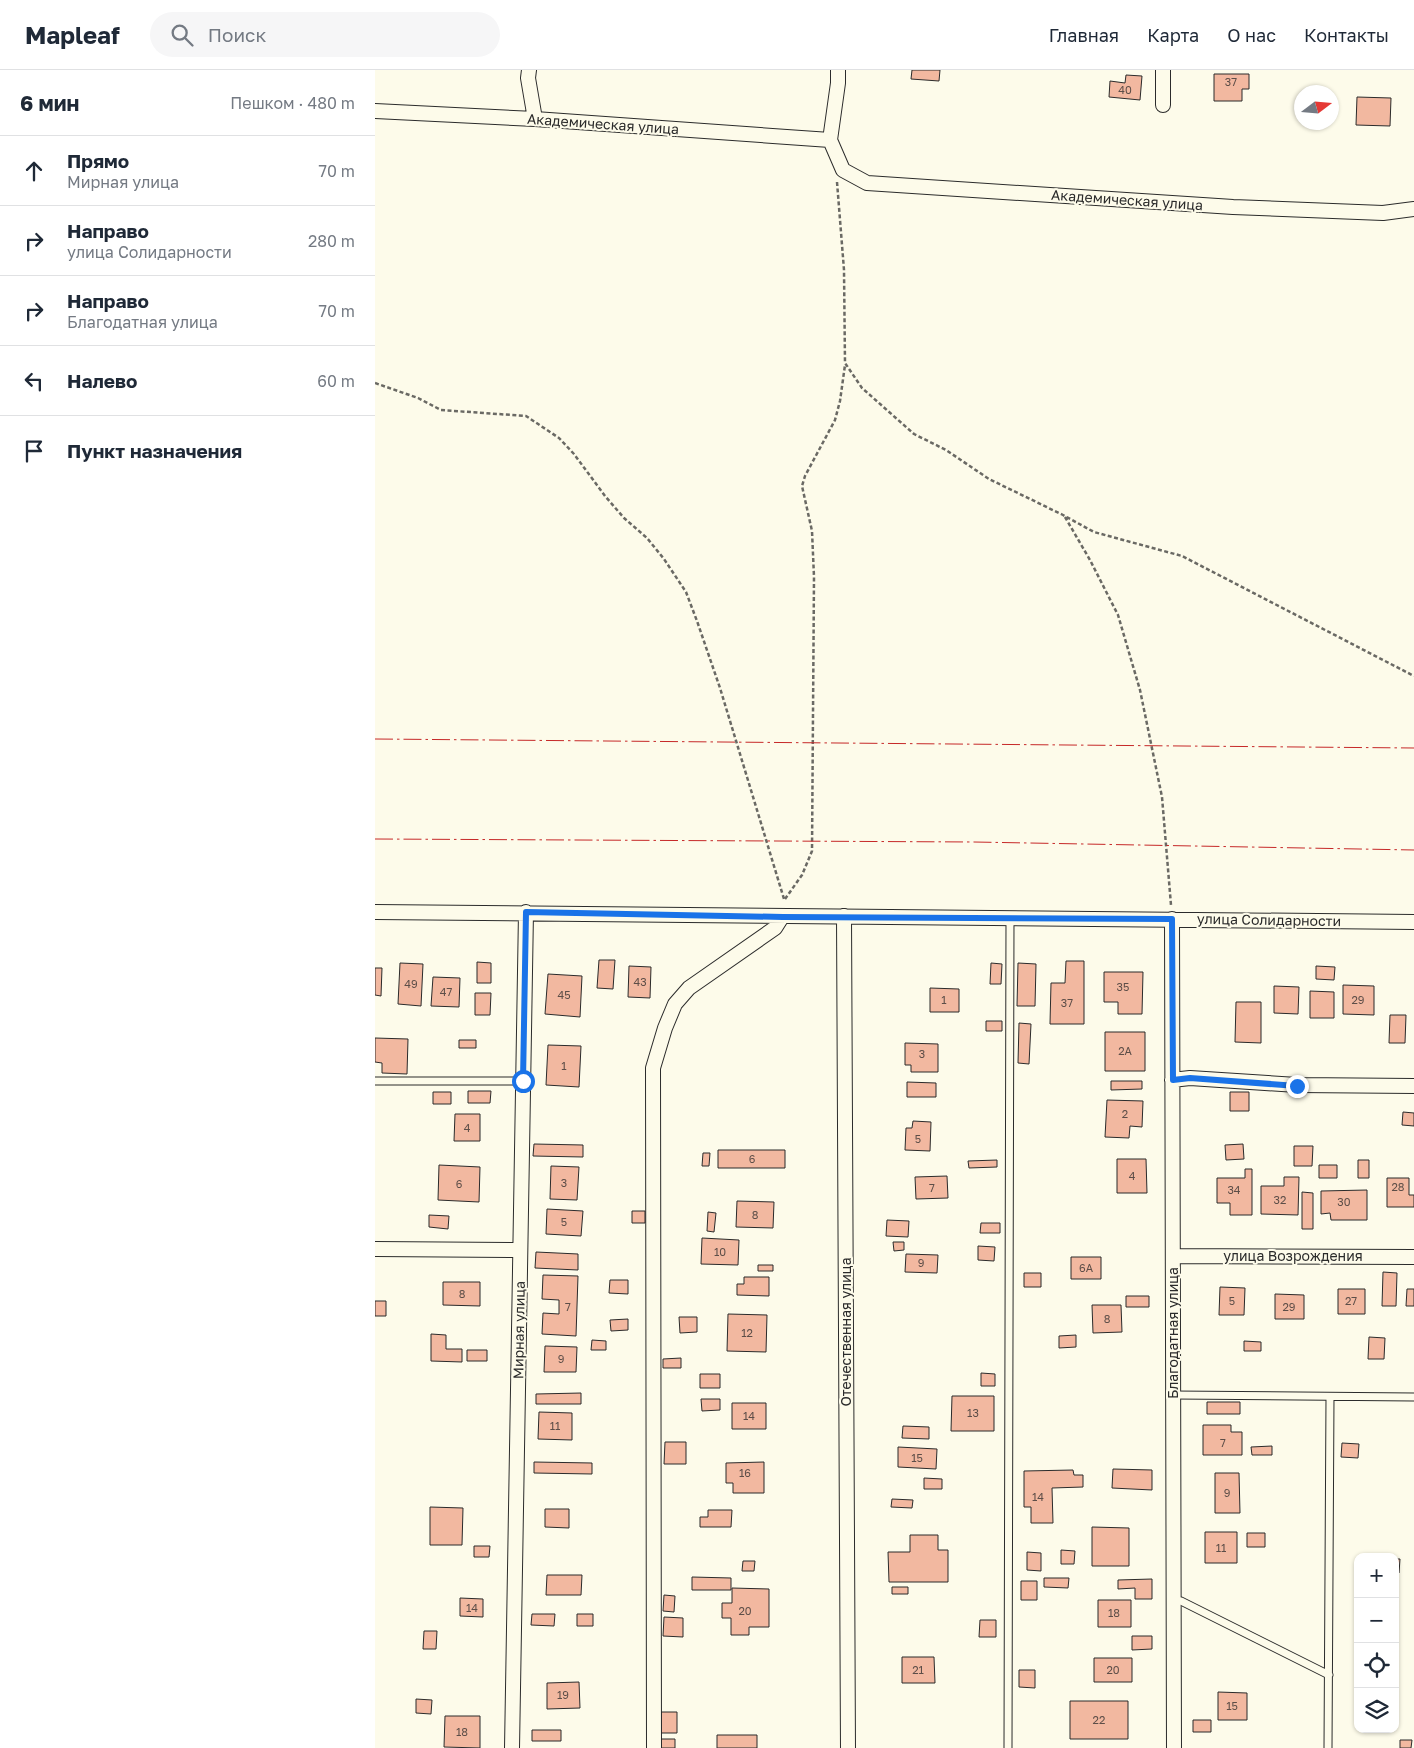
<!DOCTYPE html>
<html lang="ru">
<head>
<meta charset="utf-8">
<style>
	:root { --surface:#fff; --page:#f6f6f7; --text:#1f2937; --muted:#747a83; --line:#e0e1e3 }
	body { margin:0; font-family:"Golos Text",sans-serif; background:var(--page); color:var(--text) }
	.controls { position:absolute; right:15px; bottom:15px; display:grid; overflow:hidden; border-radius:10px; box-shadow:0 1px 4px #0004 }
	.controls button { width:45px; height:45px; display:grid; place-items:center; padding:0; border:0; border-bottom:1px solid var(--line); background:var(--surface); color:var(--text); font:25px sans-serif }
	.compass { position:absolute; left:919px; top:15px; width:45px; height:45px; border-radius:50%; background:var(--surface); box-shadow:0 1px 4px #0004; rotate:74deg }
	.stop { position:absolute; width:15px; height:15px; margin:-11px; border:4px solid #1a73e8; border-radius:50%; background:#fff }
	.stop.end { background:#1a73e8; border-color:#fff; box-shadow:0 1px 5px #0008 }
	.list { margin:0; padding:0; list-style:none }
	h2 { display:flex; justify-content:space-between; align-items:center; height:65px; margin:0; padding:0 20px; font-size:21px }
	h2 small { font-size:16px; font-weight:400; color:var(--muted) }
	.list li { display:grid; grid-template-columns:32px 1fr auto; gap:15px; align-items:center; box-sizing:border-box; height:70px; padding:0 20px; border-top:1px solid var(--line) }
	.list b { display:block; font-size:19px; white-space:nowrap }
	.list p { margin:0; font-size:16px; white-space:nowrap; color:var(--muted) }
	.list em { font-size:16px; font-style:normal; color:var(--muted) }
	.icon { flex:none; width:28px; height:28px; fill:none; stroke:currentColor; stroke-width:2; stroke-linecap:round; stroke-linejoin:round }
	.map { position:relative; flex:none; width:1039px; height:1678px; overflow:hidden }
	header { display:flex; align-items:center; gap:30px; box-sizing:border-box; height:70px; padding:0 25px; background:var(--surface); border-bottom:1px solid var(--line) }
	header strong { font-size:24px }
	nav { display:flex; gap:28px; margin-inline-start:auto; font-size:18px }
	.search { width:350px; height:45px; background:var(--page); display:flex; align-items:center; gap:12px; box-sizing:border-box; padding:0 18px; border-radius:28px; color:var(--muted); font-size:19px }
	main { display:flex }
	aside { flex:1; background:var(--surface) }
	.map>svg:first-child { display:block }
	.building { fill:#f2b8a0; stroke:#2b2b2b }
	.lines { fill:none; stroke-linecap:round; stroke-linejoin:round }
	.service-casing { stroke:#2b2b2b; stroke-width:9 }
	.minor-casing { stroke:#2b2b2b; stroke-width:16 }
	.path { stroke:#6a6964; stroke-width:2.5; stroke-dasharray:4 2.5; stroke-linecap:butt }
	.service { stroke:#fdfbea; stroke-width:7 }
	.minor { stroke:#fdfbea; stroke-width:14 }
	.power { stroke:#c62828; stroke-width:1; stroke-dasharray:18 4 2.5 4; stroke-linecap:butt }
	.route { stroke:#1a73e8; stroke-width:6 }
	.labels { text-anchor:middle; stroke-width:4; stroke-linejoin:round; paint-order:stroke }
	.number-label { font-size:11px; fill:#5d4e48 }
	.street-label { font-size:14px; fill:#2b2b2b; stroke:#fdfbea }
</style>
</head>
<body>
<header>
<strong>Mapleaf</strong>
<div class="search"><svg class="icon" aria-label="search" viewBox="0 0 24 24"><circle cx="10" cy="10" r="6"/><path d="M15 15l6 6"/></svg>Поиск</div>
<nav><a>Главная</a><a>Карта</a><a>О нас</a><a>Контакты</a></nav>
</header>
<main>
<aside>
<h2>6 мин<small>Пешком · 480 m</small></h2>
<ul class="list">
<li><svg class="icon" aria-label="ahead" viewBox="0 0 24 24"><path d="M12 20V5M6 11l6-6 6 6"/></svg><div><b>Прямо</b><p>Мирная улица</p></div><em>70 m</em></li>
<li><svg class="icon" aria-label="right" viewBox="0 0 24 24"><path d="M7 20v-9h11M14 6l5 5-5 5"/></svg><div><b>Направо</b><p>улица Солидарности</p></div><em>280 m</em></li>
<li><svg class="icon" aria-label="right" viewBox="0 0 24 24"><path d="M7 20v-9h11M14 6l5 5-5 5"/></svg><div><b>Направо</b><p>Благодатная улица</p></div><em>70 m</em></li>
<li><svg class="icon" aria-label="left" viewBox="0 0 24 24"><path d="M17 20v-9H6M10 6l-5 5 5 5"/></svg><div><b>Налево</b></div><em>60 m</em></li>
<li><svg class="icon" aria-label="arrive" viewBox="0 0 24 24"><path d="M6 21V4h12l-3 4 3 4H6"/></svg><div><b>Пункт назначения</b></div></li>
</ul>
</aside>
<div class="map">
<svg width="1039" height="1678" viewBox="0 0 1039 1678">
	<rect width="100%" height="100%" fill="#fdfbea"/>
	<path class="building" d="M 537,0 L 565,0 L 564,11 L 536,9 Z
		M 839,4 L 874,4 L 874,19 L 867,19 L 867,31 L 839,31 Z
		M 751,5 L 767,6 L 765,30 L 734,27 L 735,11 L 750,13 Z
		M 982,27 L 1016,28 L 1015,56 L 981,55 Z
		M 224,890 L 240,890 L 238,919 L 222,918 Z
		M 691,891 L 709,891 L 709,954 L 675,954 L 676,913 L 690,913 Z
		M 102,892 L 116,893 L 116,913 L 102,913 Z
		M 25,893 L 48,894 L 46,936 L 23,934 Z
		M 616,893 L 627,894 L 626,914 L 615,914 Z
		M 643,893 L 661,894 L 660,936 L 642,936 Z
		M 254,896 L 276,897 L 275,928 L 253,927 Z
		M 941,896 L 960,897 L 959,910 L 941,909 Z
		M 0,898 L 7,898 L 6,926 L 0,925 Z
		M 729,902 L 768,902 L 767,944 L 743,944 L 743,932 L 729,932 Z
		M 173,904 L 207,906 L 205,947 L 170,944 Z
		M 58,907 L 85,908 L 84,937 L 56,936 Z
		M 968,915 L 999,916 L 999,945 L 968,944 Z
		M 899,916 L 924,917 L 923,944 L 899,943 Z
		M 555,918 L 584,919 L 584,942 L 555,942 Z
		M 935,921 L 959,922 L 959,948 L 935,948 Z
		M 100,923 L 116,923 L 115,945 L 100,945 Z
		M 861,932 L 886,932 L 886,973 L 860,972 Z
		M 1015,945 L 1031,945 L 1030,973 L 1014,973 Z
		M 611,951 L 627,951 L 627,961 L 611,961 Z
		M 644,953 L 656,954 L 654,994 L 643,993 Z
		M 730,962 L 770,962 L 770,1001 L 730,1001 Z
		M 0,968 L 33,969 L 32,1004 L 7,1003 L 7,993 L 0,992 Z
		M 84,970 L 101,970 L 101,978 L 84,978 Z
		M 530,973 L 563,974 L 563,1002 L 536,1002 L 536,995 L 530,995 Z
		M 173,975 L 206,976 L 204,1017 L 171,1015 Z
		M 736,1011 L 767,1011 L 767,1019 L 736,1020 Z
		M 532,1012 L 561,1013 L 561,1027 L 532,1027 Z
		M 93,1021 L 116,1021 L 115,1033 L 93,1033 Z
		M 58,1022 L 76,1022 L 76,1034 L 58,1034 Z
		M 855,1022 L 874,1022 L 874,1041 L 855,1041 Z
		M 732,1030 L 768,1031 L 767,1057 L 755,1056 L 754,1068 L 730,1067 Z
		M 1028,1042 L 1039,1043 L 1039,1056 L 1027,1055 Z
		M 80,1044 L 105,1044 L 105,1071 L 79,1071 Z
		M 538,1051 L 556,1052 L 555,1081 L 530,1080 L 531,1058 L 537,1058 Z
		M 159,1074 L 208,1075 L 208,1087 L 158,1086 Z
		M 868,1074 L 869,1089 L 851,1090 L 850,1075 Z
		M 919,1076 L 938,1076 L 937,1096 L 919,1096 Z
		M 343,1080 L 410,1080 L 410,1098 L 343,1098 Z
		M 328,1083 L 335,1083 L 334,1096 L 327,1096 Z
		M 742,1089 L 771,1089 L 772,1123 L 742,1123 Z
		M 622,1090 L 622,1097 L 594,1098 L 593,1091 Z
		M 983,1090 L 994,1090 L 994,1108 L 983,1108 Z
		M 64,1095 L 105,1097 L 104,1132 L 63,1130 Z
		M 944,1095 L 962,1095 L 962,1108 L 944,1108 Z
		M 176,1096 L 204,1097 L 202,1130 L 175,1129 Z
		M 870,1099 L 877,1099 L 877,1145 L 855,1145 L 855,1133 L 842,1133 L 842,1108 L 870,1108 Z
		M 572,1106 L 573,1128 L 541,1129 L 540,1107 Z
		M 909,1107 L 924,1107 L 923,1145 L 886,1144 L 886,1116 L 909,1116 Z
		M 1012,1108 L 1034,1108 L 1034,1125 L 1039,1125 L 1039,1137 L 1012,1137 Z
		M 992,1120 L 992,1150 L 956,1150 L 955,1143 L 946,1144 L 946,1121 Z
		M 927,1122 L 938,1123 L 938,1159 L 927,1159 Z
		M 362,1131 L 399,1132 L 398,1158 L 361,1157 Z
		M 172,1139 L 208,1141 L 206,1166 L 171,1164 Z
		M 257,1141 L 270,1141 L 270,1153 L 257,1153 Z
		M 333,1142 L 341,1143 L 339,1162 L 332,1161 Z
		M 54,1145 L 74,1146 L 73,1159 L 54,1157 Z
		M 512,1150 L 534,1151 L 533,1167 L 511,1166 Z
		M 606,1153 L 625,1153 L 625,1163 L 605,1163 Z
		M 327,1168 L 364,1170 L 363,1195 L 326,1194 Z
		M 518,1172 L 529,1172 L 529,1180 L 519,1181 Z
		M 603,1176 L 620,1177 L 619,1191 L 603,1190 Z
		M 161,1182 L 203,1184 L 203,1200 L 160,1198 Z
		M 531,1184 L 563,1185 L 562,1203 L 530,1202 Z
		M 696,1187 L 726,1187 L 726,1209 L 696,1209 Z
		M 383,1195 L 398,1195 L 398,1201 L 383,1201 Z
		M 1008,1202 L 1022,1203 L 1021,1236 L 1007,1236 Z
		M 649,1203 L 666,1203 L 666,1217 L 649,1217 Z
		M 168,1205 L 203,1206 L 201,1266 L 167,1264 L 168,1243 L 184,1244 L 184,1230 L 167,1229 Z
		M 369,1207 L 394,1207 L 394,1226 L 362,1225 L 362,1214 L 369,1214 Z
		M 235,1210 L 253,1210 L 253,1224 L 234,1223 Z
		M 68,1212 L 105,1212 L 105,1236 L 68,1235 Z
		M 845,1217 L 870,1218 L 869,1245 L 844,1245 Z
		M 963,1219 L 990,1219 L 990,1244 L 963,1244 Z
		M 1032,1219 L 1039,1219 L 1039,1236 L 1031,1236 Z
		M 900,1224 L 929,1225 L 929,1249 L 900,1249 Z
		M 751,1226 L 774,1226 L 774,1237 L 751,1237 Z
		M 0,1231 L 11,1231 L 11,1246 L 0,1246 Z
		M 717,1235 L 746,1235 L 747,1262 L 718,1263 Z
		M 353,1244 L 392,1245 L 391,1282 L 352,1281 Z
		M 304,1247 L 322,1247 L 322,1262 L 305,1263 Z
		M 253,1249 L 253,1260 L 236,1261 L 235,1250 Z
		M 56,1264 L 71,1265 L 71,1279 L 87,1279 L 87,1292 L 56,1291 Z
		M 701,1265 L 701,1277 L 684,1278 L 684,1266 Z
		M 994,1267 L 1010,1268 L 1009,1289 L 993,1289 Z
		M 217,1270 L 231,1271 L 231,1280 L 216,1280 Z
		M 869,1271 L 886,1272 L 886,1281 L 869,1281 Z
		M 170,1276 L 202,1277 L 201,1302 L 169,1302 Z
		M 92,1280 L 112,1280 L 112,1291 L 92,1291 Z
		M 306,1288 L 306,1298 L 288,1298 L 288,1289 Z
		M 606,1303 L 620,1304 L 620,1316 L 606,1316 Z
		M 325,1304 L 345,1304 L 345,1318 L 325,1318 Z
		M 206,1323 L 206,1334 L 161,1334 L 161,1324 Z
		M 577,1326 L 619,1326 L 619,1361 L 576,1361 Z
		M 326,1329 L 345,1329 L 345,1340 L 327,1341 Z
		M 832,1332 L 865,1332 L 865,1344 L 832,1344 Z
		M 357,1333 L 391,1333 L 391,1359 L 357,1359 Z
		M 164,1342 L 197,1343 L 197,1370 L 163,1369 Z
		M 828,1355 L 856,1355 L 856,1362 L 867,1362 L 867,1385 L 828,1385 Z
		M 528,1356 L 554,1357 L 554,1369 L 527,1368 Z
		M 290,1372 L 311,1372 L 311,1394 L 289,1394 Z
		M 967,1373 L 984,1374 L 983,1388 L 966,1387 Z
		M 897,1376 L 897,1385 L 877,1385 L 876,1377 Z
		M 523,1377 L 562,1379 L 561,1399 L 523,1397 Z
		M 159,1392 L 217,1393 L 217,1404 L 159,1403 Z
		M 389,1392 L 389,1423 L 358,1423 L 358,1413 L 351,1413 L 351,1393 Z
		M 738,1399 L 777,1400 L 777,1420 L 737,1418 Z
		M 698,1400 L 699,1405 L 708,1405 L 708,1417 L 677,1418 L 678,1453 L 656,1453 L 656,1437 L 649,1437 L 649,1401 Z
		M 840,1403 L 864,1403 L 865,1443 L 840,1443 Z
		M 549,1408 L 567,1409 L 567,1419 L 549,1419 Z
		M 517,1429 L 538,1430 L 537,1438 L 516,1437 Z
		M 55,1437 L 88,1438 L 87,1475 L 55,1475 Z
		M 170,1439 L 194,1439 L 194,1458 L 170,1457 Z
		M 333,1440 L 357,1440 L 356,1457 L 325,1457 L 325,1447 L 333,1447 Z
		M 717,1457 L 754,1458 L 754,1496 L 717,1496 Z
		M 830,1462 L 862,1462 L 862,1493 L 830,1493 Z
		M 872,1463 L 890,1463 L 890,1477 L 872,1477 Z
		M 535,1465 L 563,1465 L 563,1480 L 573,1480 L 573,1512 L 514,1512 L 513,1482 L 535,1482 Z
		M 99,1476 L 115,1476 L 114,1487 L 99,1487 Z
		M 686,1480 L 700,1481 L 699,1494 L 686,1494 Z
		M 652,1482 L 666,1483 L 666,1501 L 652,1500 Z
		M 1020,1489 L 1025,1489 L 1024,1503 L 1020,1503 Z
		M 368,1491 L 380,1491 L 379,1501 L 367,1501 Z
		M 172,1505 L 207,1505 L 206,1525 L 171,1525 Z
		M 317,1507 L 356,1508 L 356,1520 L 317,1520 Z
		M 669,1508 L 694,1508 L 693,1518 L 669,1517 Z
		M 777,1509 L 777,1529 L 760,1529 L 760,1518 L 743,1519 L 743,1510 Z
		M 646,1511 L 662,1511 L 662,1530 L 646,1530 Z
		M 517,1517 L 533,1517 L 533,1524 L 517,1524 Z
		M 357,1518 L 394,1519 L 394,1557 L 374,1557 L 374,1565 L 356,1565 L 356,1548 L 347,1548 L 347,1533 L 357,1533 Z
		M 289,1525 L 300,1526 L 299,1542 L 288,1541 Z
		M 85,1528 L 108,1529 L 108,1547 L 85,1546 Z
		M 723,1530 L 756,1530 L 756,1557 L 723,1557 Z
		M 157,1544 L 180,1544 L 179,1556 L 156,1555 Z
		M 202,1544 L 218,1544 L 218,1556 L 202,1556 Z
		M 289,1547 L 308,1548 L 308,1567 L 288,1566 Z
		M 605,1550 L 621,1550 L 621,1567 L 604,1567 Z
		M 49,1561 L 62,1561 L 61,1579 L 48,1579 Z
		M 757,1566 L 777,1566 L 777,1579 L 757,1580 Z
		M 527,1587 L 559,1587 L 560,1613 L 527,1613 Z
		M 719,1588 L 757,1588 L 757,1612 L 719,1612 Z
		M 644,1600 L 660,1600 L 660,1618 L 644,1617 Z
		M 204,1612 L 205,1638 L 172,1639 L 172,1613 Z
		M 843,1622 L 872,1623 L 872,1650 L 843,1650 Z
		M 41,1629 L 57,1630 L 56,1644 L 41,1643 Z
		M 695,1631 L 753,1631 L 753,1669 L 695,1669 Z
		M 286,1642 L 302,1642 L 302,1663 L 286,1663 Z
		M 70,1646 L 105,1646 L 105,1678 L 69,1677 Z
		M 818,1650 L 836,1650 L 836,1662 L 818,1662 Z
		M 157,1660 L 186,1660 L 186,1671 L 157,1671 Z
		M 342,1665 L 382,1665 L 382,1678 L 342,1678 Z
		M 286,1669 L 300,1669 L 300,1678 L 286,1678 Z
		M 1025,1670 L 1037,1670 L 1036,1678 L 1025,1678 Z"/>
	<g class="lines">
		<defs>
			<path id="service" d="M 0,1011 L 148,1011
				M 798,1325 L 1039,1327
				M 799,1530 L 806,1531 L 954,1605
				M 633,1678 L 635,848
				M 953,1678 L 955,1327"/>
			<path id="minor" d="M 154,0 L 153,8 L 160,49
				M 463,0 L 463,13 L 455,70 L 468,100 L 492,113 L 858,137 L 1008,143 L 1039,139
				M 788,0 L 788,35
				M 0,41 L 160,49 L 455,70
				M 0,842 L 1039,852
				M 469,846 L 473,1678
				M 797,849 L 799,1678
				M 797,1010 L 815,1008 L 922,1015 L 1039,1016
				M 0,1179 L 145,1180
				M 798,1186 L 1039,1187
				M 137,1678 L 151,842
				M 279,1678 L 278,998 L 290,958 L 300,934 L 314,918 L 400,858 L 407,847"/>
		</defs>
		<use href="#service" class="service-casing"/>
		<use href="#minor" class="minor-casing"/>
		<path class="path" d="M 462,112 L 469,200 L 470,293 L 487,318 L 539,364 L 571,380 L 614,409 L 688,445 L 719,462 L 807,486 L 1039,606
			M 0,313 L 43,328 L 66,340 L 151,346 L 184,368 L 199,384 L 230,426 L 249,448 L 272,468 L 289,489 L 311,522 L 322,551 L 345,618 L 409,829
			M 690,447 L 715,490 L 743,545 L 765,620 L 787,727 L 796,835
			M 410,829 L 427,805 L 437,781 L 439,507 L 437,461 L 427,416 L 430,406 L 460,350 L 465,331 L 470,295"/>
		<use href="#service" class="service"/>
		<use href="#minor" class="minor"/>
		<path class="power" d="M 0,669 L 1039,678
			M 0,769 L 599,772 L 1039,780"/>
	</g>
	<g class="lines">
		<path class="route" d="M 148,1011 L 151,842 L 408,847 L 797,849 L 798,1010 L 815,1008 L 922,1016"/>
	</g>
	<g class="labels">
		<g class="number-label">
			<text x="856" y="16">37</text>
			<text x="750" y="24">40</text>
			<text x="265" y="916">43</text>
			<text x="36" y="918">49</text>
			<text x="748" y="921">35</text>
			<text x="71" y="926">47</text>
			<text x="189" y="929">45</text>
			<text x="569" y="934">1</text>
			<text x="983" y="934">29</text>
			<text x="692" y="937">37</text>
			<text x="750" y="985">2А</text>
			<text x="547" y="988">3</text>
			<text x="189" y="1000">1</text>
			<text x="750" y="1048">2</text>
			<text x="92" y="1062">4</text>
			<text x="543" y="1073">5</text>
			<text x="377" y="1093">6</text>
			<text x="757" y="1110">4</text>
			<text x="189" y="1117">3</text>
			<text x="84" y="1118">6</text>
			<text x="1023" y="1121">28</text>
			<text x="557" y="1122">7</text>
			<text x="859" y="1124">34</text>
			<text x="905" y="1134">32</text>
			<text x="969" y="1136">30</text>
			<text x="380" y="1149">8</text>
			<text x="189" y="1156">5</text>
			<text x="345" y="1186">10</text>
			<text x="546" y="1197">9</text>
			<text x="711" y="1202">6А</text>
			<text x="87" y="1228">8</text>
			<text x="857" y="1235">5</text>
			<text x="976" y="1235">27</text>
			<text x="193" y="1241">7</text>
			<text x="914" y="1241">29</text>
			<text x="732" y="1253">8</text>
			<text x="372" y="1267">12</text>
			<text x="186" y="1293">9</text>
			<text x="598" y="1347">13</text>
			<text x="374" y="1350">14</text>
			<text x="180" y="1360">11</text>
			<text x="848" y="1377">7</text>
			<text x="542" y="1392">15</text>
			<text x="370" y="1407">16</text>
			<text x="852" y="1427">9</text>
			<text x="663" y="1431">14</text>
			<text x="846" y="1482">11</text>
			<text x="97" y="1542">14</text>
			<text x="370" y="1545">20</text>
			<text x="739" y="1547">18</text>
			<text x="543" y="1604">21</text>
			<text x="738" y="1604">20</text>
			<text x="188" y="1629">19</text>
			<text x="857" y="1640">15</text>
			<text x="724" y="1654">22</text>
			<text x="87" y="1666">18</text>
		</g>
		<g class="street-label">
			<text transform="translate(228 54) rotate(4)" y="5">Академическая улица</text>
			<text transform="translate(752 130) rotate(4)" y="5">Академическая улица</text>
			<text transform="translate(894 850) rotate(1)" y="5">улица Солидарности</text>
			<text x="918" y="1191">улица Возрождения</text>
			<text transform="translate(144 1260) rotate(-89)" y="5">Мирная улица</text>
			<text transform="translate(471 1262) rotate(-90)" y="5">Отечественная улица</text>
			<text transform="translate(798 1263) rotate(-90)" y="5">Благодатная улица</text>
		</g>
	</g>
</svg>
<div class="controls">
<button>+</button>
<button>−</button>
<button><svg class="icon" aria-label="locate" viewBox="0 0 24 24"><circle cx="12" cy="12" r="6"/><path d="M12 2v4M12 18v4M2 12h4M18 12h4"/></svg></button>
<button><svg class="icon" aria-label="layers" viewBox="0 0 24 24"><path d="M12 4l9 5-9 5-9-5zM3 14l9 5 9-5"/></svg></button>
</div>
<svg class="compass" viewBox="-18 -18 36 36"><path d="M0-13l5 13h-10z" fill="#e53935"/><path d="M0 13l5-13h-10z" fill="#747a83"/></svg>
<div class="stop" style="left:148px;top:1011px"></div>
<div class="stop end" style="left:922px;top:1016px"></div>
</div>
</main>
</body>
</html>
